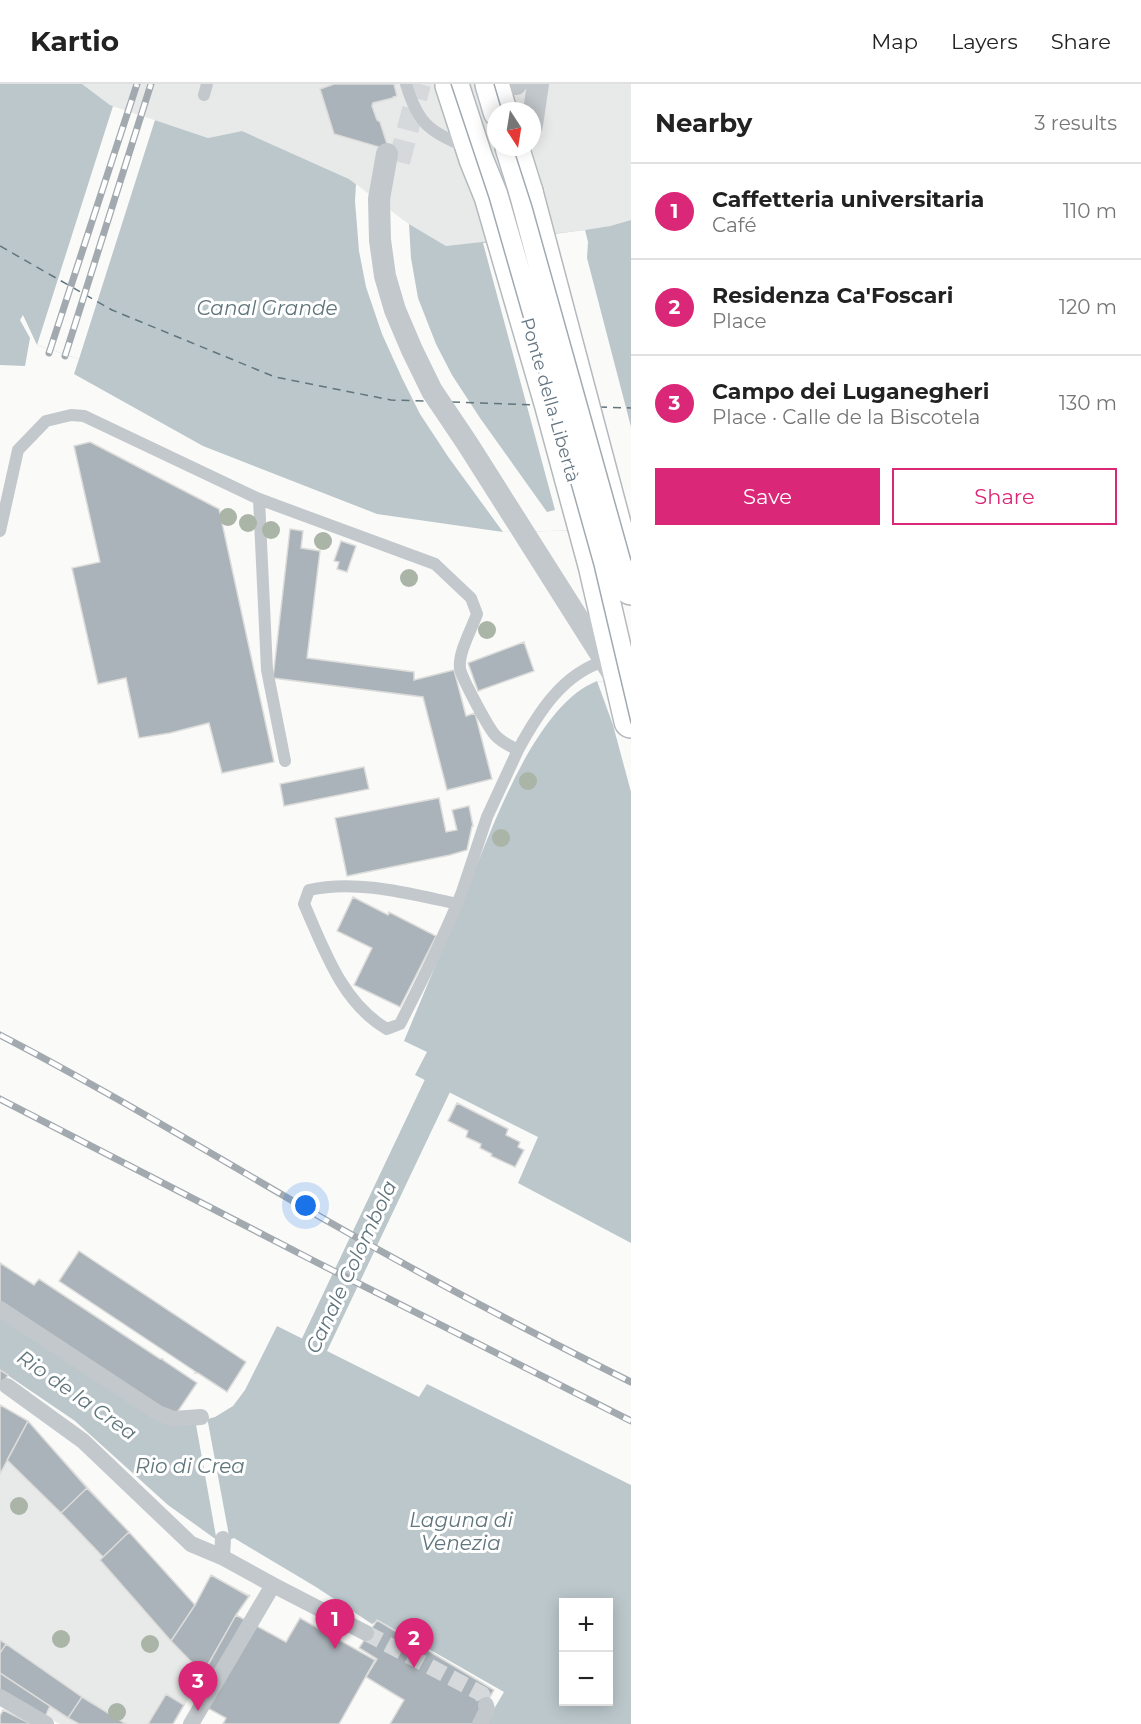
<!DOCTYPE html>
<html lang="en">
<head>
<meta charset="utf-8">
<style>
	:root { --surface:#fff; --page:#f2f2f2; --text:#222; --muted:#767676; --line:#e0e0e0; --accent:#db2777 }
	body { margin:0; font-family:Montserrat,sans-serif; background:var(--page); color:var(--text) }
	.controls { position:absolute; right:18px; bottom:18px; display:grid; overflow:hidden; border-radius:0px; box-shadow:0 3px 15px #0003 }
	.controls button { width:54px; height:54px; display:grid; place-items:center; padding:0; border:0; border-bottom:2px solid var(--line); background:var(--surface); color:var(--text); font:30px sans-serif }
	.compass { position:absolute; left:487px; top:18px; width:54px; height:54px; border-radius:50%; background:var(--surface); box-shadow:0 3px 15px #0003; rotate:168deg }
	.you { position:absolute; left:306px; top:1122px; width:21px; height:21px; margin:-15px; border:4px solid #fff; border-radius:50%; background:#1a73e8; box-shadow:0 0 0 9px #1a73e833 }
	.badge { display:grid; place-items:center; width:39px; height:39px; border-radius:50%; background:var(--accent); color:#fff; font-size:20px; font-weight:700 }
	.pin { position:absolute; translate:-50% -50px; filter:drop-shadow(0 2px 3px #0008) }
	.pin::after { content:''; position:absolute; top:32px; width:21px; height:18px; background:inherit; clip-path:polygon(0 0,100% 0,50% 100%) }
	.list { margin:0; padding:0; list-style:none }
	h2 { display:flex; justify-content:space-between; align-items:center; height:78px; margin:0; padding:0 24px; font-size:26px }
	h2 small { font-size:20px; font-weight:400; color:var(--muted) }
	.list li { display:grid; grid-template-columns:39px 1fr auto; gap:18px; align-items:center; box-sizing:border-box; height:96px; padding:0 24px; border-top:2px solid var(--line) }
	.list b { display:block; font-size:22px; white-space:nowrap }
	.list p { margin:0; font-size:20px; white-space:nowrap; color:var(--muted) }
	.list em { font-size:20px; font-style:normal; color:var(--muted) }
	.actions { display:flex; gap:12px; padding:18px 24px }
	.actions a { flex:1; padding:14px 0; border:2px solid var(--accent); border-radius:0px; text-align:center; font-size:21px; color:var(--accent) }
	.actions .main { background:var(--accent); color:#fff }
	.map { position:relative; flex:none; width:631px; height:1640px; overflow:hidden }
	header { display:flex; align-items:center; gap:36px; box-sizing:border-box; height:84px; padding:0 30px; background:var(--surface); border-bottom:2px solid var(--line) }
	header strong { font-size:28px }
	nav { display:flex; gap:33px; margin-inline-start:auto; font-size:21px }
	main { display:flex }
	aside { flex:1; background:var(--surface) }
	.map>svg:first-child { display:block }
	.built { fill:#e8e9e9; fill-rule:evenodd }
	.water { fill:#bbc7cb; fill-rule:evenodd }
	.pier { fill:#fafaf8 }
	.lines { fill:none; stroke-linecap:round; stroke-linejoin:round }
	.canal { stroke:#bbc7cb; stroke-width:28 }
	.ferry { stroke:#60757c; stroke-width:1.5; stroke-dasharray:8 6; stroke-linecap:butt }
	.building { fill:#aab3b9; stroke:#dcdcda; stroke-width:1.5 }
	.pedestrian-tunnel { stroke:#d5d9db; stroke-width:16; stroke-dasharray:16 8; stroke-linecap:butt }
	.minor-tunnel { stroke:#d5d9db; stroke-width:22; stroke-dasharray:22 11; stroke-linecap:butt }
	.primary-casing { stroke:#b5babe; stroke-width:36 }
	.trunk-casing { stroke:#b4b9bd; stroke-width:36 }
	.service { stroke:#c3c8cc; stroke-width:12 }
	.pedestrian { stroke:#c3c8cc; stroke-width:16 }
	.minor { stroke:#c3c8cc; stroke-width:22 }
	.primary { stroke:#fff; stroke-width:33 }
	.trunk { stroke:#fff; stroke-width:33 }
	.tram { stroke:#a2aab0; stroke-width:1.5 }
	.rail-casing { stroke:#a2aab0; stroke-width:7 }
	.rail { stroke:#fff; stroke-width:4.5; stroke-dasharray:14; stroke-linecap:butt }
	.tree { fill:#aab4a7 }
	.labels { text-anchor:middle; stroke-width:6; stroke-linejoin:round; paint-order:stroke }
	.street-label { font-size:18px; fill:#657683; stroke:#fff }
	.water-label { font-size:20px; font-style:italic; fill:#60757c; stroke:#fff }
</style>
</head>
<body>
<header>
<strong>Kartio</strong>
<nav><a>Map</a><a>Layers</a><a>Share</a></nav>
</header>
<main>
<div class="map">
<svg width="631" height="1640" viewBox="0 0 631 1640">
	<rect width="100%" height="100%" fill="#fafaf8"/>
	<path class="built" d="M 82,0 L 631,0 L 631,136 L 610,142 L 585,146 L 446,162 L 409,140 L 349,95 L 242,47 L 208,54 L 110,21 ZM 496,27 L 532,27 L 532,63 L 496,63 Z
		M 0,1321 L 28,1337 L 195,1520 L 211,1491 L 250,1511 L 236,1531 L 174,1640 L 60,1640 L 0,1608 Z"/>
	<path class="water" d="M 0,0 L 82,0 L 110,21 L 208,54 L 242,47 L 349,95 L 409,140 L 446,162 L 585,146 L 610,142 L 631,136 L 631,445 L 503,448 L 377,430 L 203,362 L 74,290 L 79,275 L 37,261 L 23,231 L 20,236 L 30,254 L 25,282 L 0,281 Z
		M 597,597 L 631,602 L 631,1159 L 518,1099 L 538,1053 L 415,991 L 427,968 L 404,957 C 424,909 444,861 464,813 C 489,753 533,622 597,597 Z
		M 0,1233 L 128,1316 L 204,1336 L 215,1333 L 233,1322 L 245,1306 L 277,1242 L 419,1313 L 427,1300 L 631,1401 L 631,1640 L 485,1640 L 504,1608 L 378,1536 L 372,1540 L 316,1503 L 234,1454 L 221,1459 L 168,1421 L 75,1337 L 0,1286 ZM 564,1518 L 608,1518 L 608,1618 L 564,1618 Z"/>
	<path class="pier" d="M 113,22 L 155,36 L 79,275 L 37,261 Z
		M 356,100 L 409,140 L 411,174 L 418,214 L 436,260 L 452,291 L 480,334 L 547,428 L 555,426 L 483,159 L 585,146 L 588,158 L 587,174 L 631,343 L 631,445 L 503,448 L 449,374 L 420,330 L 402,294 L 382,250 L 366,203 L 359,167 L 355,117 Z
		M 597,597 L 631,602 L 631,708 L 613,641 Z
		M 207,1333 L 230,1457 L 217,1458 L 195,1335 Z"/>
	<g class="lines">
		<path class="canal" d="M 304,1296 L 302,1287 L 453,969"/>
		<path class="ferry" d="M 0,162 L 112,226 L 275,293 L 391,316 L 426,317
			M 452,318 L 534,321
			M 599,323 L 631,324"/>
	</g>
	<path class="building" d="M 334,0 L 394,0 L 397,12 L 393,13 L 393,14 L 373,19 L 372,22 L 377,36 L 380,38 L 389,66 L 334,50 L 320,5 Z
		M 90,358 L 219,425 L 274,678 L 222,689 L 209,639 L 170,649 L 139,654 L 126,594 L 98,600 L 72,484 L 100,478 L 74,362 Z
		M 290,445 L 303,447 L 301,464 L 320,467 L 307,574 L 414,588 L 414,596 L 454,586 L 466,632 L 475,629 L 492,695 L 447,706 L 423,613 L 273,594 Z
		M 341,457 L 356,462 L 347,488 L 337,485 L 339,478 L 334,477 Z
		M 524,558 L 534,587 L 478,607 L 468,579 Z
		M 364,683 L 369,705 L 284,722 L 280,700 Z
		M 439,714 L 446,748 L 457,746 L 452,726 L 469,722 L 473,742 L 472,742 L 467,766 L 450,771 L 347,792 L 335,734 Z
		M 353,813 L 388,831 L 389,828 L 436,852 L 400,923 L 354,901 L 372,864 L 337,847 Z
		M 457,1019 L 508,1045 L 506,1051 L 520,1058 L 518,1063 L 524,1066 L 515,1083 L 491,1072 L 492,1070 L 480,1064 L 481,1060 L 466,1053 L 468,1047 L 448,1037 Z
		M 79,1167 L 246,1278 L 227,1308 L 198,1289 L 195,1289 L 196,1288 L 59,1197 Z
		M 0,1179 L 34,1201 L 39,1195 L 160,1275 L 163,1275 L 163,1276 L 197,1299 L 174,1333 L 0,1218 Z
		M 0,1286 L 8,1291 L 0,1304 Z
		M 0,1321 L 28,1337 L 0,1390 Z
		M 28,1337 L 87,1404 L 61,1429 L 7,1376 Z
		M 87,1404 L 129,1448 L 103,1473 L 61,1429 Z
		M 129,1448 L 195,1521 L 171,1557 L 100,1476 Z
		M 211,1491 L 248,1512 L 250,1511 L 236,1531 L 203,1590 L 171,1557 L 195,1521 Z
		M 236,1531 L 286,1558 L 300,1534 L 375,1576 L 339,1640 L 223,1640 L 226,1634 L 189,1614 Z
		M 377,1536 L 494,1606 L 474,1640 L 390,1640 L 404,1616 L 366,1593 L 377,1575 L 359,1564 Z
		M 0,1556 L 6,1560 L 0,1569 Z
		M 6,1560 L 82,1613 L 68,1634 L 0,1589 L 0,1569 Z
		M 0,1589 L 50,1622 L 45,1633 L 0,1608 Z
		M 166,1610 L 184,1621 L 173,1640 L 148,1640 Z
		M 82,1613 L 126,1640 L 79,1640 L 68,1634 Z
		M 3,1626 L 31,1640 L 0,1640 L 0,1632 Z"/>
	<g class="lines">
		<path class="pedestrian-tunnel" d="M 366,1549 L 482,1610 L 486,1621"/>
		<path class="minor-tunnel" d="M 399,78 L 420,0"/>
		<defs>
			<path id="primary" d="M 492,0 L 500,27
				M 512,63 L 526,108"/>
			<path id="trunk" d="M 452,1 L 476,75 L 491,112 L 551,319 L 595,481 L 631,637
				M 526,108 L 631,504"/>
		</defs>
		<use href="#primary" class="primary-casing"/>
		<use href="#trunk" class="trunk-casing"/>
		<path class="service" d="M 406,0 C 418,40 429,47 466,63
			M 204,11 L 207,0
			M 259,415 L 267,586 L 285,677
			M 0,447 L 18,366 L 46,337 L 71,331 L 84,332 L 259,415 L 435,480 L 471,514 L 477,530 C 472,544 458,569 460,584 C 461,593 488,643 495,651 C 501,658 510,662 518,666 C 538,629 563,589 605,577
			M 458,820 C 410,810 357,795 309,806 L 304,820 C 324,865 342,919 387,945 L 400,940 C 422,897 444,853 462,808 L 487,733 L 518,666"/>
		<path class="pedestrian" d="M 0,1225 L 158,1329 L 173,1335 L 201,1333
			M 7,1302 L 83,1357 L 191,1460 L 222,1473 L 273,1501 L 191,1640
			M 222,1473 L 223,1455
			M 273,1501 L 366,1549
			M 0,1613 L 46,1640
			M 480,1640 L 487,1626 L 486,1621"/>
		<path class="minor" d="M 496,0 L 516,0
			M 532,41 L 538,0
			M 387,70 L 379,115 L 380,156 L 385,192 L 395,226 L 412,266 L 432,307 L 467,359 L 612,588"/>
		<use href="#primary" class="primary"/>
		<use href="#trunk" class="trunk"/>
		<path class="tram" d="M 451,0 L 489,114 L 573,407 L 594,482 L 631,639
			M 494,0 L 502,27
			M 513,63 L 532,122 L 631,476"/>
		<defs>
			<path id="rail" d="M 49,269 L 137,0
				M 65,272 L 151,0
				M 0,951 C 112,1009 221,1076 331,1139 C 429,1195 530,1248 631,1298
				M 0,1015 L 316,1178 L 631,1337"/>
		</defs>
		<use href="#rail" class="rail-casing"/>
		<use href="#rail" class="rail"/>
	</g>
	<g class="tree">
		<circle cx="228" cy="433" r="9"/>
		<circle cx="248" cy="439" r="9"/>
		<circle cx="271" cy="446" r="9"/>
		<circle cx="323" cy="457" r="9"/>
		<circle cx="409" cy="494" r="9"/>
		<circle cx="487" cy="546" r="9"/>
		<circle cx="528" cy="697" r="9"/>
		<circle cx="501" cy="754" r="9"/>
		<circle cx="19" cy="1422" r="9"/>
		<circle cx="61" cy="1555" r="9"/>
		<circle cx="150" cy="1560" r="9"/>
		<circle cx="117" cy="1628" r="9"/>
	</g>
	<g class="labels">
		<g class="street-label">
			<text transform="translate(550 316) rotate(74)" y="6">Ponte della Libertà</text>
		</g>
		<g class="water-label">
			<text x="267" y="231">Canal Grande</text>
			<text transform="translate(351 1183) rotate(-65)" y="7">Canale Colombola</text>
			<text transform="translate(77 1311) rotate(35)" y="7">Rio de la Crea</text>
			<text x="190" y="1389">Rio di Crea</text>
			<text x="461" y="1443">Laguna di<tspan x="461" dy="23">Venezia</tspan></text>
		</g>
	</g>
</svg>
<div class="controls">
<button>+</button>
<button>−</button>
</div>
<svg class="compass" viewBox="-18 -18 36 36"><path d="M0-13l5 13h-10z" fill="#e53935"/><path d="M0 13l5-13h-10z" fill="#767676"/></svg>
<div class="you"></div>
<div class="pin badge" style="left:335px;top:1565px">1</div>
<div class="pin badge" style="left:414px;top:1584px">2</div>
<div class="pin badge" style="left:198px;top:1627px">3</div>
</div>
<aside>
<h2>Nearby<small>3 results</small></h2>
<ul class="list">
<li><span class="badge">1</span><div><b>Caffetteria universitaria</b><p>Café</p></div><em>110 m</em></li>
<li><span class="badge">2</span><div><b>Residenza Ca'Foscari</b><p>Place</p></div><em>120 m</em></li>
<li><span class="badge">3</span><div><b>Campo dei Luganegheri</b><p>Place · Calle de la Biscotela</p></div><em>130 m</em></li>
</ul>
<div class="actions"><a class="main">Save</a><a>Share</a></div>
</aside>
</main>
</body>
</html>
